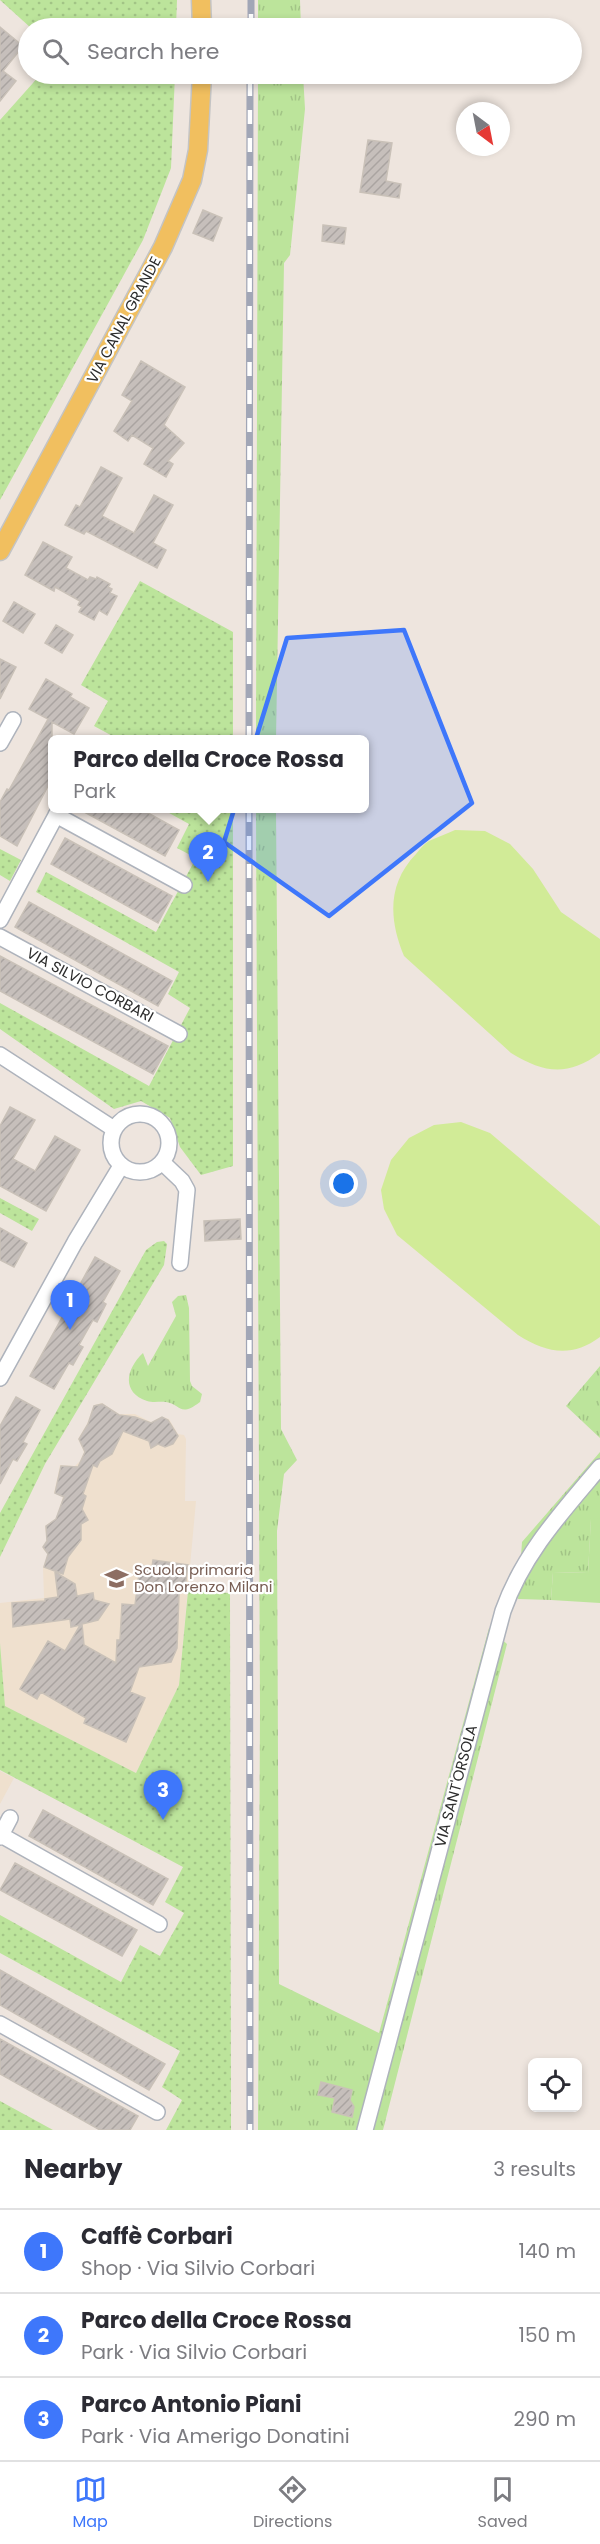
<!DOCTYPE html>
<html lang="en">
<head>
<meta charset="utf-8">
<style>
	:root { --surface:#fff; --page:#f2f2f3; --text:#2b2b33; --muted:#7c7c81; --line:#e1e1e2; --accent:#3e77fb }
	body { margin:0; font-family:Poppins,sans-serif; background:var(--page); color:var(--text) }
	.controls { position:absolute; right:18px; bottom:18px; display:grid; overflow:hidden; border-radius:9px; box-shadow:0 3px 9px #0003 }
	.controls button { width:54px; height:54px; display:grid; place-items:center; padding:0; border:0; border-bottom:2px solid var(--line); background:var(--surface); color:var(--text); font:30px sans-serif }
	.compass { position:absolute; left:456px; top:102px; width:54px; height:54px; border-radius:50%; background:var(--surface); box-shadow:0 3px 9px #0003; rotate:148deg }
	.you { position:absolute; left:344px; top:1184px; width:21px; height:21px; margin:-15px; border:4px solid #fff; border-radius:50%; background:#1a73e8; box-shadow:0 0 0 9px #1a73e833 }
	.badge { display:grid; place-items:center; width:39px; height:39px; border-radius:50%; background:var(--accent); color:#fff; font-size:20px; font-weight:700 }
	.pin { position:absolute; translate:-50% -50px; filter:drop-shadow(0 2px 3px #0008) }
	.pin::after { content:''; position:absolute; top:32px; width:21px; height:18px; background:inherit; clip-path:polygon(0 0,100% 0,50% 100%) }
	.popup { position:absolute; left:48px; top:735px; width:321px; height:78px; box-sizing:border-box; display:grid; place-content:center; border-radius:9px; background:var(--surface); filter:drop-shadow(0 2px 4px #0005); font-size:20px; white-space:nowrap; color:var(--muted) }
	.popup b { font-size:22px; color:var(--text) }
	.popup::after { content:''; position:absolute; left:50%; top:100%; margin-left:-12px; border:12px solid transparent; border-top-color:var(--surface) }
	.list { margin:0; padding:0; list-style:none }
	h2 { display:flex; justify-content:space-between; align-items:center; height:78px; margin:0; padding:0 24px; font-size:26px }
	h2 small { font-size:20px; font-weight:400; color:var(--muted) }
	.list li { display:grid; grid-template-columns:39px 1fr auto; gap:18px; align-items:center; box-sizing:border-box; height:84px; padding:0 24px; border-top:2px solid var(--line) }
	.list b { display:block; font-size:22px; white-space:nowrap }
	.list p { margin:0; font-size:20px; white-space:nowrap; color:var(--muted) }
	.list em { font-size:20px; font-style:normal; color:var(--muted) }
	.icon { flex:none; width:33px; height:33px; fill:none; stroke:currentColor; stroke-width:2; stroke-linecap:round; stroke-linejoin:round }
	.map { position:relative; flex:none; width:600px; height:2130px; overflow:hidden }
	.search { position:absolute; background:var(--surface); box-shadow:0 3px 9px #0003; left:18px; right:18px; top:18px; height:66px; display:flex; align-items:center; gap:15px; box-sizing:border-box; padding:0 21px; border-radius:33px; color:var(--muted); font-size:22px }
	.sheet { height:330px; background:var(--surface) }
	nav { display:flex; justify-content:space-around; align-items:center; box-sizing:border-box; height:84px; border-top:2px solid var(--line); background:var(--surface); font-size:16px; color:var(--muted) }
	nav a { display:grid; justify-items:center; gap:3px }
	nav .on { color:var(--accent) }
	.map>svg:first-child { display:block }
	.education { fill:#efe0ce }
	.grass { fill:url(#grass-tufts) }
	.park { fill:url(#park-dots) }
	.garden { fill:#bce49b }
	.pitch { fill:#d1eb97 }
	.building { fill:url(#building-hatch); stroke:#c9c1b8; stroke-width:1.5 }
	.lines { fill:none; stroke-linecap:round; stroke-linejoin:round }
	.minor-casing { stroke:#aeb3bc; stroke-width:18 }
	.major-casing { stroke:#c4c4c4; stroke-width:21 }
	.minor { stroke:#fff; stroke-width:15 }
	.major { stroke:#f1bf5f; stroke-width:18 }
	.rail-casing { stroke:#a1a6b6; stroke-width:7 }
	.rail { stroke:#fff; stroke-width:4.5; stroke-dasharray:14; stroke-linecap:butt }
	.marked { fill:#3e77fb; fill-opacity:0.2; stroke:#3e77fb; stroke-width:4.5; stroke-linejoin:round }
	.labels { text-anchor:middle; stroke-width:4.5; stroke-linejoin:round; paint-order:stroke }
	.street-label { font-size:15px; fill:#2c2c2c; stroke:#fff }
	.education-label { font-size:15px; fill:#785e54; stroke:#fff; text-anchor:start }
</style>
</head>
<body>
<div class="map">
<svg width="600" height="2130" viewBox="0 0 600 2130">
	<defs>
		<pattern id="grass-tufts" width="24" height="20" patternUnits="userSpaceOnUse" patternTransform="scale(1.5)"><rect width="24" height="20" fill="#bce49b"/><path d="M3 7l-1-3M5 7V3M7 7l1-3M15 17l-1-3M17 17v-4M19 17l1-3" fill="none" stroke="#a2c486"/></pattern>
		<pattern id="park-dots" width="8" height="8" patternUnits="userSpaceOnUse" patternTransform="scale(1.5)"><rect width="8" height="8" fill="#bce49b"/><path d="M2 2h.1M6 6h.1" fill="none" stroke="#a2c486" stroke-width="1.8" stroke-linecap="round"/></pattern>
		<pattern id="building-hatch" width="6" height="6" patternUnits="userSpaceOnUse" patternTransform="scale(1.5)"><rect width="6" height="6" fill="#c6bfbb"/><path d="M-1 1l2-2M0 6l6-6M5 7l2-2" fill="none" stroke="#aaa4a1"/></pattern>
	</defs>
	<rect width="100%" height="100%" fill="#eee5de"/>
	<path class="education" d="M 102,1403 L 119,1414 L 135,1414 L 153,1423 L 162,1417 L 169,1419 L 178,1434 L 184,1435 L 186,1439 L 185,1501 L 196,1501 L 179,1685 L 136,1773 L 5,1706 L 0,1643 L 0,1603 L 44,1598 L 43,1567 L 48,1554 L 43,1549 L 47,1541 L 45,1526 L 56,1519 L 63,1497 L 54,1493 L 60,1465 L 75,1466 L 80,1461 L 84,1452 L 78,1439 L 87,1424 L 94,1405 Z
		M 0,1771 L 14,1778 L 0,1804 Z"/>
	<path class="grass" d="M 258,0 L 300,0 L 301,28 L 258,28 Z
		M 258,74 L 303,74 L 305,109 L 290,255 L 284,263 L 276,740 L 256,739 Z
		M 256,809 L 276,809 L 281,1429 L 297,1460 L 284,1474 L 277,1531 L 279,1984 L 379,2033 L 489,1628 L 507,1644 L 383,2130 L 258,2130 L 260,1710 Z
		M 186,1295 L 189,1308 L 190,1381 L 192,1386 L 202,1394 L 200,1402 C 179,1418 181,1404 166,1402 C 160,1401 154,1403 147,1401 C 121,1392 126,1369 143,1353 L 148,1366 L 176,1316 L 172,1302 L 178,1296 Z
		M 600,1366 L 600,1438 L 566,1406 Z
		M 600,1452 L 600,1519 L 591,1519 L 588,1573 L 553,1572 L 551,1600 L 518,1599 L 522,1542 Z"/>
	<path class="park" d="M 0,0 L 177,0 L 176,28 L 31,28 Z
		M 41,74 L 175,74 L 171,168 L 143,240 L 0,500 L 0,120 Z
		M 140,581 L 233,632 L 233,739 L 118,739 L 94,726 L 108,701 L 81,685 Z
		M 162,809 L 233,809 L 233,1166 L 201,1175 L 180,1147 L 170,1118 L 141,1101 L 114,1109 L 0,1029 L 0,1003 L 149,1086 L 190,1008 L 168,994 L 179,972 L 36,892 L 46,872 L 156,932 L 196,858 L 177,848 L 189,824 Z
		M 0,849 L 21,860 L 10,881 L 0,875 Z
		M 0,1198 L 39,1219 L 32,1231 L 0,1213 Z
		M 164,1241 L 167,1244 L 164,1265 L 45,1464 L 0,1557 L 0,1513 L 146,1250 L 157,1242 Z
		M 188,1591 L 230,1593 L 231,2130 L 166,2130 L 182,2100 L 162,2087 L 180,2051 L 0,1953 L 0,1915 L 121,1982 L 140,1945 L 160,1956 L 184,1913 L 165,1902 L 183,1867 L 0,1770 L 0,1643 L 5,1706 L 136,1773 L 179,1685 Z
		M 0,2101 L 53,2130 L 0,2130 Z"/>
	<path class="garden" d="M 591,1518 L 600,1519 L 600,1603 L 551,1600 L 553,1572 L 588,1573 Z"/>
	<path class="pitch" d="M 455,830 L 485,831 L 510,844 L 533,869 L 561,912 L 600,939 L 600,1053 C 567,1077 544,1073 511,1053 L 404,956 C 389,920 387,884 416,854 C 420,849 424,844 429,841 C 437,837 447,834 455,830 Z
		M 461,1122 L 490,1133 L 600,1226 L 600,1337 C 572,1358 546,1353 518,1335 L 397,1235 L 384,1209 L 381,1190 L 391,1160 L 409,1138 L 434,1125 Z"/>
	<path class="building" d="M 0,27 L 23,46 L 3,71 L 16,81 L 0,101 Z
		M 368,140 L 392,143 L 386,181 L 401,184 L 399,198 L 360,192 Z
		M 203,210 L 222,218 L 213,241 L 193,233 Z
		M 323,225 L 346,228 L 344,244 L 322,241 Z
		M 141,361 L 185,387 L 164,425 L 184,443 L 168,461 L 173,464 L 166,477 L 144,464 L 153,448 L 132,435 L 128,441 L 114,431 L 132,401 L 122,395 Z
		M 101,467 L 122,478 L 102,516 L 134,533 L 154,495 L 173,505 L 153,543 L 166,550 L 157,568 L 86,531 L 84,534 L 65,525 L 76,505 L 80,507 Z
		M 43,542 L 72,557 L 66,568 L 88,580 L 90,577 L 96,579 L 97,577 L 110,584 L 108,587 L 112,589 L 110,593 L 117,596 L 107,615 L 99,610 L 94,620 L 79,612 L 82,607 L 78,605 L 80,601 L 55,587 L 54,591 L 25,575 Z
		M 14,602 L 35,614 L 23,633 L 3,621 Z
		M 56,625 L 73,635 L 62,653 L 45,643 Z
		M 0,659 L 16,667 L 0,699 Z
		M 46,679 L 72,694 L 70,697 L 89,708 L 74,734 L 52,722 L 52,778 L 17,846 L 0,836 L 0,802 L 7,789 L 9,790 L 48,719 L 29,709 Z
		M 77,808 L 139,808 L 179,830 L 165,856 Z
		M 65,838 L 172,896 L 158,923 L 51,864 Z
		M 29,902 L 172,981 L 158,1006 L 15,927 Z
		M 0,956 L 168,1046 L 153,1074 L 0,991 Z
		M 10,1107 L 35,1120 L 13,1159 L 35,1171 L 55,1136 L 80,1150 L 46,1211 L 0,1186 L 0,1126 Z
		M 240,1219 L 241,1239 L 205,1241 L 204,1221 Z
		M 0,1228 L 27,1243 L 14,1267 L 0,1260 Z
		M 95,1257 L 120,1271 L 103,1302 L 106,1304 L 97,1322 L 93,1320 L 79,1345 L 83,1347 L 73,1365 L 69,1363 L 54,1389 L 30,1376 Z
		M 16,1397 L 40,1410 L 23,1442 L 27,1444 L 17,1461 L 13,1459 L 0,1484 L 0,1426 Z
		M 102,1404 L 119,1415 L 135,1417 L 151,1423 L 162,1417 L 168,1420 L 178,1436 L 173,1444 L 165,1447 L 158,1444 L 151,1448 L 149,1441 L 123,1431 L 112,1454 L 100,1461 L 97,1467 L 93,1465 L 83,1494 L 86,1496 L 82,1509 L 88,1520 L 81,1524 L 81,1540 L 68,1557 L 63,1574 L 44,1567 L 48,1554 L 43,1547 L 47,1541 L 46,1526 L 56,1519 L 64,1497 L 55,1493 L 61,1466 L 78,1467 L 85,1452 L 79,1439 L 88,1424 L 94,1406 Z
		M 153,1560 L 188,1565 L 185,1588 L 181,1587 L 179,1595 L 177,1648 L 171,1662 L 139,1667 L 130,1692 L 145,1698 L 126,1742 L 84,1723 L 86,1718 L 41,1692 L 37,1699 L 20,1689 L 48,1641 L 65,1651 L 80,1625 L 71,1627 L 70,1619 L 13,1627 L 12,1603 L 45,1601 L 45,1599 L 58,1597 L 55,1572 L 75,1584 L 77,1596 L 93,1593 L 94,1600 L 109,1604 L 98,1620 L 82,1624 L 84,1645 L 116,1663 L 117,1640 L 120,1640 L 122,1604 L 135,1605 L 140,1565 L 152,1567 Z
		M 43,1810 L 168,1879 L 153,1905 L 29,1836 Z
		M 15,1863 L 137,1930 L 122,1956 L 0,1890 Z
		M 0,1970 L 165,2064 L 149,2090 L 0,2005 Z
		M 0,2039 L 138,2116 L 130,2130 L 100,2130 L 0,2074 Z
		M 321,2082 L 352,2090 L 350,2100 L 354,2107 L 352,2117 L 332,2112 L 335,2098 L 318,2095 Z"/>
	<g class="lines">
		<defs>
			<path id="minor" d="M 0,743 L 13,720
				M 56,815 L 184,885
				M 0,920 L 60,808
				M 0,937 L 179,1034
				M 0,1055 L 114,1129
				M111 1143a29 29 0 1 1 58 0a29 29 0 1 1-58 0Z
				M 162,1162 L 182,1181 L 187,1190 L 180,1263
				M 0,1378 L 75,1242 L 121,1166
				M 1,1835 L 159,1924
				M 0,1837 L 10,1818
				M 0,2024 L 157,2112
				M 365,2130 L 503,1611 C 523,1554 562,1512 600,1467"/>
			<path id="major" d="M 201,0 L 202,28
				M 0,551 L 163,247 L 192,180 L 198,150 L 202,74"/>
		</defs>
		<use href="#minor" class="minor-casing"/>
		<use href="#major" class="major-casing"/>
		<use href="#minor" class="minor"/>
		<use href="#major" class="major"/>
		<defs>
			<path id="rail" d="M 251,28 L 251,0
				M 249,740 L 250,74
				M 249,808 L 250,2130"/>
		</defs>
		<use href="#rail" class="rail-casing"/>
		<use href="#rail" class="rail"/>
	</g>
	<path class="marked" d="M 404,630 L 472,803 L 329,916 L 224,842 L 287,638 Z"/>
	<defs>
		<symbol id="school-bare" viewBox="-9 -9 18 18"><path d="M0-5L7-2L0 1L-7-2ZM-4 1L0 2.5L4 1V4Q0 6-4 4Z" fill="#8d6e63" stroke="#fff" stroke-width="2.5" paint-order="stroke"/></symbol>
	</defs>
	<g fill-rule="evenodd">
		<use href="#school-bare" x="100" y="1562" width="33" height="33"/>
	</g>
	<g class="labels">
		<g class="street-label">
			<text transform="translate(124 320) rotate(-62)" y="5">VIA CANAL GRANDE</text>
			<text transform="translate(90 985) rotate(28)" y="5">VIA SILVIO CORBARI</text>
			<text transform="translate(456 1786) rotate(-75)" y="5">VIA SANT'ORSOLA</text>
		</g>
		<g class="education-label">
			<text x="134" y="1575">Scuola primaria<tspan x="134" dy="17">Don Lorenzo Milani</tspan></text>
		</g>
	</g>
</svg>
<div class="controls">
<button><svg class="icon" aria-label="locate" viewBox="0 0 24 24"><circle cx="12" cy="12" r="6"/><path d="M12 2v4M12 18v4M2 12h4M18 12h4"/></svg></button>
</div>
<svg class="compass" viewBox="-18 -18 36 36"><path d="M0-13l5 13h-10z" fill="#e53935"/><path d="M0 13l5-13h-10z" fill="#7c7c81"/></svg>
<div class="you"></div>
<div class="pin badge" style="left:70px;top:1330px">1</div>
<div class="pin badge" style="left:208px;top:882px">2</div>
<div class="popup"><b>Parco della Croce Rossa</b>Park</div>
<div class="pin badge" style="left:163px;top:1820px">3</div>
<div class="search"><svg class="icon" aria-label="search" viewBox="0 0 24 24"><circle cx="10" cy="10" r="6"/><path d="M15 15l6 6"/></svg>Search here</div>
</div>
<section class="sheet">
<h2>Nearby<small>3 results</small></h2>
<ul class="list">
<li><span class="badge">1</span><div><b>Caffè Corbari</b><p>Shop · Via Silvio Corbari</p></div><em>140 m</em></li>
<li><span class="badge">2</span><div><b>Parco della Croce Rossa</b><p>Park · Via Silvio Corbari</p></div><em>150 m</em></li>
<li><span class="badge">3</span><div><b>Parco Antonio Piani</b><p>Park · Via Amerigo Donatini</p></div><em>290 m</em></li>
</ul>
</section>
<nav>
<a class="on"><svg class="icon" aria-label="map" viewBox="0 0 24 24"><path d="M3 6l6-2 6 2 6-2v14l-6 2-6-2-6 2zM9 4v14M15 6v14"/></svg>Map</a>
<a><svg class="icon" aria-label="directions" viewBox="0 0 24 24"><path d="M12 3l9 9-9 9-9-9zM9 14v-3h6M13 9l2 2-2 2"/></svg>Directions</a>
<a><svg class="icon" aria-label="saved" viewBox="0 0 24 24"><path d="M7 4h10v16l-5-4-5 4z"/></svg>Saved</a>
</nav>
</body>
</html>
